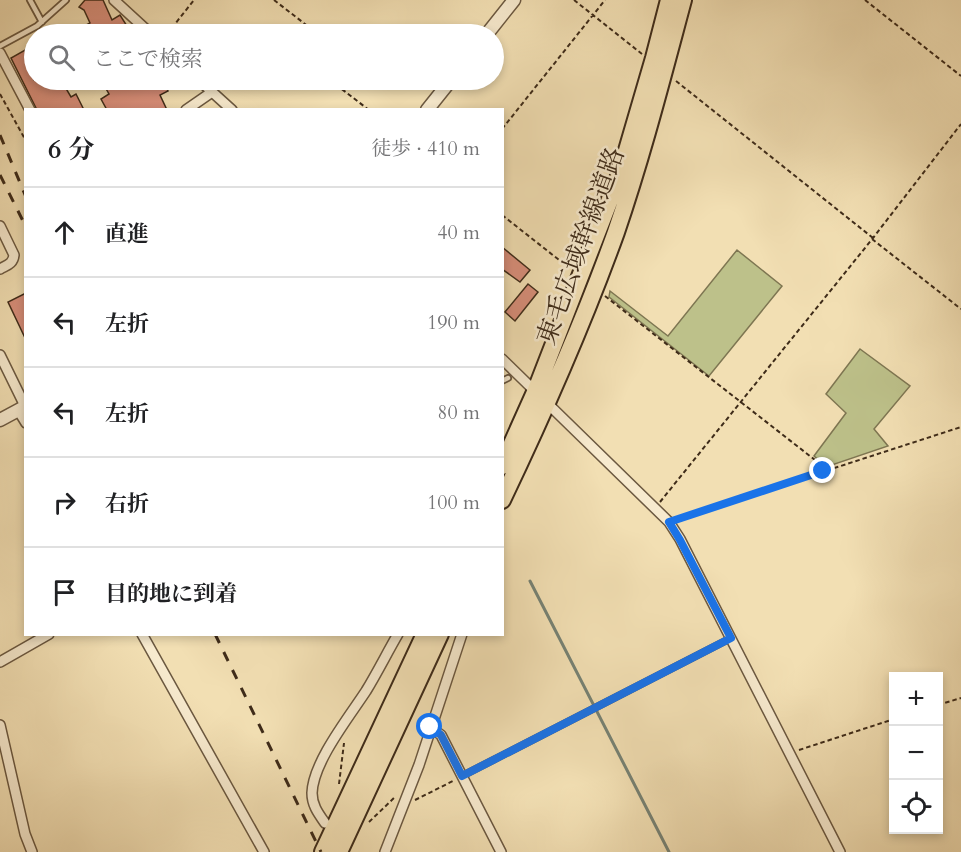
<!DOCTYPE html>
<html lang="ja">
<head>
<meta charset="utf-8">
<style>
	:root { --surface:#fff; --page:#f2f2f2; --text:#202124; --muted:#757577; --line:#e0e0e0 }
	body { margin:0; font-family:Cardo,"Noto Serif JP",serif; background:var(--page); color:var(--text) }
	.controls { position:absolute; right:18px; bottom:18px; display:grid; overflow:hidden; border-radius:0px; box-shadow:0 3px 9px #0003 }
	.controls button { width:54px; height:54px; display:grid; place-items:center; padding:0; border:0; border-bottom:2px solid var(--line); background:var(--surface); color:var(--text); font:30px sans-serif }
	.stop { position:absolute; width:18px; height:18px; margin:-14px; border:4px solid #1a73e8; border-radius:50%; background:#fff }
	.stop.end { background:#1a73e8; border-color:#fff; box-shadow:0 2px 6px #0008 }
	.list { margin:0; padding:0; list-style:none }
	h2 { display:flex; justify-content:space-between; align-items:center; height:78px; margin:0; padding:0 24px; font-size:26px }
	h2 small { font-size:20px; font-weight:400; color:var(--muted) }
	.list li { display:grid; grid-template-columns:39px 1fr auto; gap:18px; align-items:center; box-sizing:border-box; height:90px; padding:0 24px; border-top:2px solid var(--line) }
	.list b { display:block; font-size:22px; white-space:nowrap }
	.list em { font-size:20px; font-style:normal; color:var(--muted) }
	.icon { flex:none; width:33px; height:33px; fill:none; stroke:currentColor; stroke-width:2; stroke-linecap:round; stroke-linejoin:round }
	.map { position:relative; flex:none; width:961px; height:852px; overflow:hidden }
	.search { position:absolute; background:var(--surface); box-shadow:0 3px 9px #0003; left:24px; top:24px; width:480px; height:66px; display:flex; align-items:center; gap:15px; box-sizing:border-box; padding:0 21px; border-radius:33px; color:var(--muted); font-size:22px }
	.panel { position:absolute; background:var(--surface); box-shadow:0 3px 9px #0003; left:24px; top:108px; width:480px; height:528px; border-radius:0px }
	.map>svg:first-child { display:block }
	.grass { fill:#bdc18a; stroke:#7e7652; stroke-width:1.5 }
	.lines { fill:none; stroke-linecap:round; stroke-linejoin:round }
	.stream { stroke:#768274; stroke-width:3 }
	.building { fill:#d98f7b; stroke:#3e2b19; stroke-width:1.5 }
	.service-casing { stroke:#6b5840; stroke-width:8 }
	.minor-casing { stroke:#6b5840; stroke-width:12 }
	.tertiary-casing { stroke:#6b5840; stroke-width:15 }
	.trunk-casing { stroke:#3e2b19; stroke-width:20 }
	.path { stroke:#3e2b19; stroke-width:2; stroke-dasharray:4.5 3; stroke-linecap:butt }
	.service { stroke:#f7eace; stroke-width:4.5 }
	.minor { stroke:#f7eace; stroke-width:9 }
	.tertiary { stroke:#f7eace; stroke-width:12 }
	.trunk { stroke:#f2dfb3; stroke-width:16 }
	.rail { stroke:#3e2b19; stroke-width:3; stroke-dasharray:10 10; stroke-linecap:butt }
	.route { stroke:#1a73e8; stroke-width:8 }
	.labels { text-anchor:middle; stroke-width:5; stroke-linejoin:round; paint-order:stroke }
	.street-label { font-size:26px; fill:#3e2b19; stroke:#f7eace }
</style>
</head>
<body>
<div class="map">
<svg width="961" height="852" viewBox="0 0 961 852">
	<rect width="100%" height="100%" fill="#f2dfb3"/>
	<filter id="stains"><feTurbulence type="fractalNoise" baseFrequency=".00333" numOctaves="4"/><feColorMatrix values="0 0 0 0 .2 0 0 0 0 .09 0 0 0 0 .02 0 0 0 .5 -.17"/></filter>
	<radialGradient id="worn" r=".72"><stop offset=".6" stop-color="#630" stop-opacity="0"/><stop offset="1" stop-color="#630" stop-opacity=".3"/></radialGradient>
	<path class="grass" d="M 737,250 L 782,286 L 709,376 L 609,297 L 610,291 L 668,336 Z
		M 860,349 L 910,386 L 874,429 L 888,446 L 826,467 L 814,456 L 846,413 L 826,394 Z"/>
	<g class="lines">
		<path class="stream" d="M 530,581 L 669,852"/>
	</g>
	<path class="building" d="M 85,0 L 103,0 L 112,20 L 120,15 L 132,34 L 70,34 L 90,23 L 84,10 L 79,7 Z
		M 34,45 L 34,80 L 61,80 L 71,97 L 76,94 L 84,110 L 37,110 L 11,58 Z
		M 101,80 L 162,80 L 168,91 L 160,95 L 167,110 L 107,110 L 101,99 L 109,94 Z
		M 502,247 L 530,270 L 520,282 L 502,269 Z
		M 528,284 L 538,292 L 515,321 L 505,312 Z
		M 26,293 L 26,340 L 8,302 Z"/>
	<g class="lines">
		<defs>
			<path id="service" d="M 30,0 L 42,22
				M 0,46 L 37,26 L 66,0
				M 502,381 L 508,378
				M 462,776 L 731,638"/>
			<path id="minor" d="M 114,0 L 151,34
				M 0,53 L 30,110
				M 199,80 L 232,110
				M 186,110 L 212,92
				M 0,226 L 14,255 C 13,264 7,265 0,269
				M 0,355 L 25,406
				M 502,359 L 669,522 L 680,539 L 840,852
				M 18,410 L 26,423
				M 142,634 L 264,852
				M 0,662 L 49,634
				M 0,725 L 25,834 L 32,852
				M 430,727 L 441,735 L 501,852
				M 325,823 C 318,813 312,805 312,793 C 313,762 349,717 366,691 C 377,673 387,653 398,634
				M 385,852 L 419,765 L 462,634"/>
			<path id="tertiary" d="M 487,34 L 514,0
				M 427,110 L 451,80
				M 0,420 L 26,406"/>
			<path id="trunk" d="M 502,466 L 536,390 L 621,171 L 654,58 L 669,0
				M 502,500 C 544,412 583,324 616,232 C 642,156 662,78 683,0
				M 323,852 L 425,634
				M 339,852 L 440,634"/>
		</defs>
		<use href="#service" class="service-casing"/>
		<use href="#minor" class="minor-casing"/>
		<use href="#tertiary" class="tertiary-casing"/>
		<use href="#trunk" class="trunk-casing"/>
		<path class="path" d="M 274,0 L 318,34
			M 574,0 L 642,54
			M 865,0 L 961,76
			M 167,34 L 194,0
			M 330,80 L 369,110
			M 676,81 L 873,238
			M 0,94 L 26,141
			M 502,129 L 605,0
			M 502,215 L 568,267
			M 872,239 L 961,309
			M 605,296 L 815,460 L 823,471
			M 660,502 L 873,238 L 961,124
			M 677,519 L 961,427
			M 938,705 L 961,698
			M 799,750 L 894,719
			M 339,784 L 344,743
			M 415,800 L 453,781
			M 369,822 L 395,797"/>
		<use href="#service" class="service"/>
		<use href="#minor" class="minor"/>
		<use href="#tertiary" class="tertiary"/>
		<use href="#trunk" class="trunk"/>
		<path class="rail" d="M 0,135 L 26,197
			M 0,175 L 26,227
			M 215,634 L 321,852"/>
	</g>
	<g class="lines">
		<path class="route" d="M 430,727 L 441,735 L 462,776 L 731,638 L 680,540 L 669,522 L 823,471"/>
	</g>
	<g class="labels">
		<g class="street-label">
			<text transform="translate(580 246) rotate(-70)" y="9">東毛広域幹線道路</text>
		</g>
	</g>
	<rect width="100%" height="100%" filter="url(#stains)"/>
	<rect width="100%" height="100%" fill="url(#worn)"/>
</svg>
<div class="controls">
<button>+</button>
<button>−</button>
<button><svg class="icon" aria-label="locate" viewBox="0 0 24 24"><circle cx="12" cy="12" r="6"/><path d="M12 2v4M12 18v4M2 12h4M18 12h4"/></svg></button>
</div>
<div class="stop" style="left:430px;top:727px"></div>
<div class="stop end" style="left:823px;top:471px"></div>
<div class="search"><svg class="icon" aria-label="search" viewBox="0 0 24 24"><circle cx="10" cy="10" r="6"/><path d="M15 15l6 6"/></svg>ここで検索</div>
<section class="panel">
<h2>6 分<small>徒歩 · 410 m</small></h2>
<ul class="list">
<li><svg class="icon" aria-label="ahead" viewBox="0 0 24 24"><path d="M12 20V5M6 11l6-6 6 6"/></svg><div><b>直進</b></div><em>40 m</em></li>
<li><svg class="icon" aria-label="left" viewBox="0 0 24 24"><path d="M17 20v-9H6M10 6l-5 5 5 5"/></svg><div><b>左折</b></div><em>190 m</em></li>
<li><svg class="icon" aria-label="left" viewBox="0 0 24 24"><path d="M17 20v-9H6M10 6l-5 5 5 5"/></svg><div><b>左折</b></div><em>80 m</em></li>
<li><svg class="icon" aria-label="right" viewBox="0 0 24 24"><path d="M7 20v-9h11M14 6l5 5-5 5"/></svg><div><b>右折</b></div><em>100 m</em></li>
<li><svg class="icon" aria-label="arrive" viewBox="0 0 24 24"><path d="M6 21V4h12l-3 4 3 4H6"/></svg><div><b>目的地に到着</b></div></li>
</ul>
</section>
</div>
</body>
</html>
